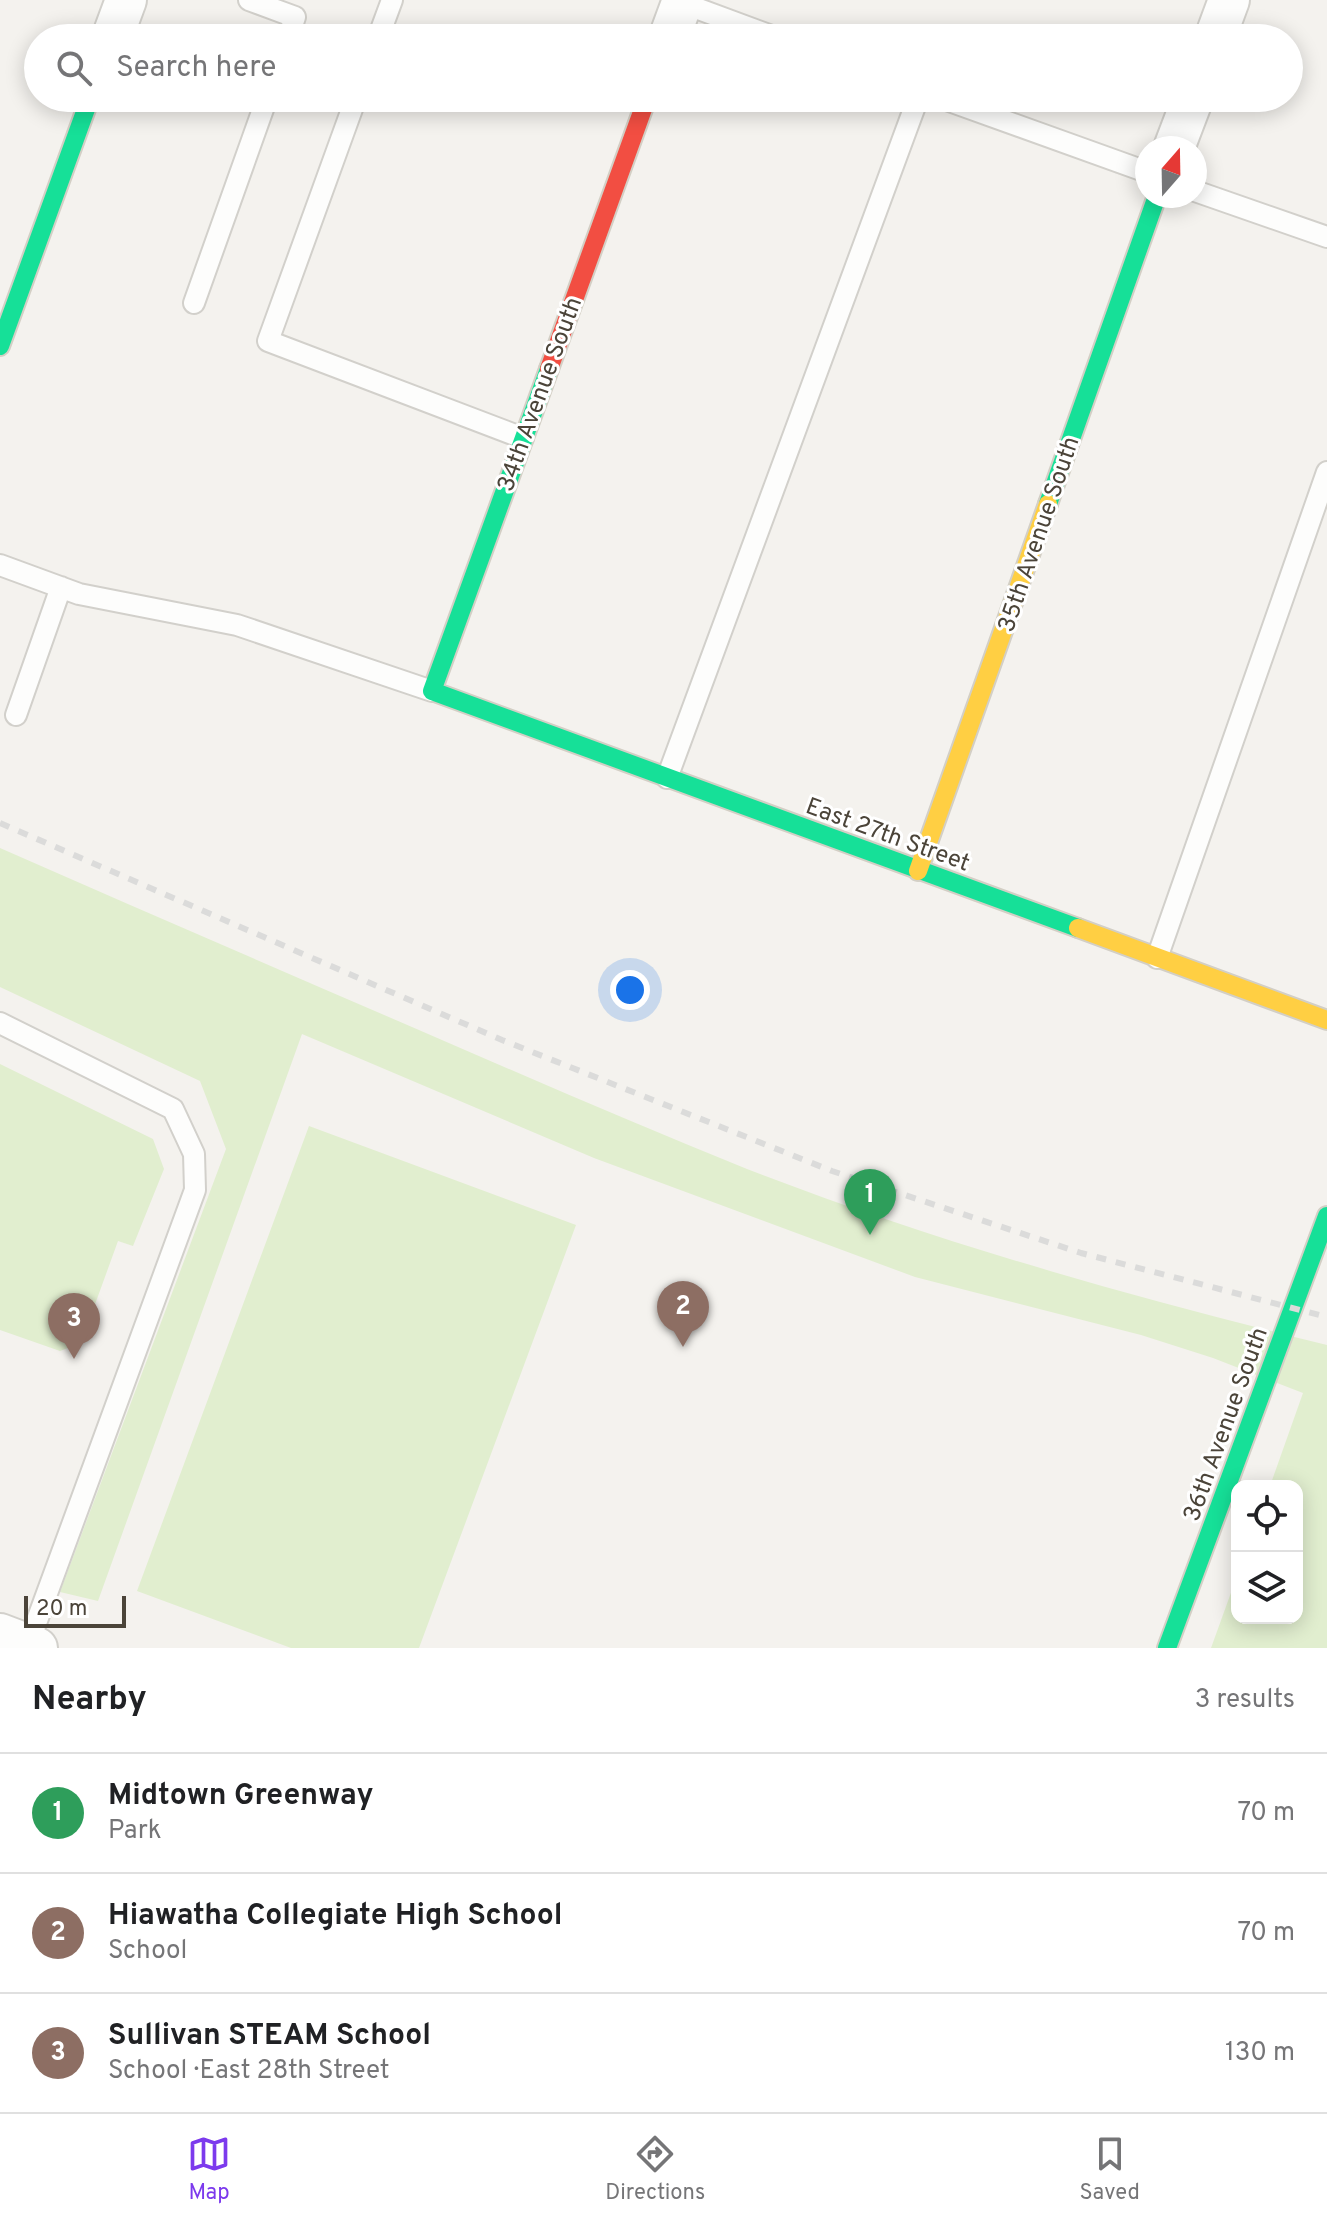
<!DOCTYPE html>
<html lang="en">
<head>
<meta charset="utf-8">
<style>
	:root { --surface:#fff; --page:#f6f6f6; --text:#202124; --muted:#757577; --line:#e0e0e0; --accent:#7c3aed }
	body { margin:0; font-family:Overpass,sans-serif; background:var(--page); color:var(--text) }
	.controls { position:absolute; right:24px; bottom:24px; display:grid; overflow:hidden; border-radius:16px; box-shadow:0 4px 20px #0003 }
	.controls button { width:72px; height:72px; display:grid; place-items:center; padding:0; border:0; border-bottom:2px solid var(--line); background:var(--surface); color:var(--text); font:40px sans-serif }
	.compass { position:absolute; left:1135px; top:136px; width:72px; height:72px; border-radius:50%; background:var(--surface); box-shadow:0 4px 20px #0003; rotate:20deg }
	.scale { position:absolute; left:24px; bottom:20px; width:102px; box-sizing:border-box; padding-left:8px; border:4px solid #4b4439; border-top:0; font-size:22px; line-height:28px; white-space:nowrap; color:#4b4439; -webkit-text-stroke:6px #fff; paint-order:stroke }
	.you { position:absolute; left:630px; top:990px; width:28px; height:28px; margin:-20px; border:6px solid #fff; border-radius:50%; background:#1a73e8; box-shadow:0 0 0 12px #1a73e833 }
	.badge { display:grid; place-items:center; width:52px; height:52px; border-radius:50%; background:var(--accent); color:#fff; font-size:26px; font-weight:700 }
	.pin { position:absolute; translate:-50% -66px; filter:drop-shadow(0 2px 4px #0008) }
	.pin::after { content:''; position:absolute; top:42px; width:28px; height:24px; background:inherit; clip-path:polygon(0 0,100% 0,50% 100%) }
	.list { margin:0; padding:0; list-style:none }
	h2 { display:flex; justify-content:space-between; align-items:center; height:104px; margin:0; padding:0 32px; font-size:34px }
	h2 small { font-size:26px; font-weight:400; color:var(--muted) }
	.list li { display:grid; grid-template-columns:52px 1fr auto; gap:24px; align-items:center; box-sizing:border-box; height:120px; padding:0 32px; border-top:2px solid var(--line) }
	.list b { display:block; font-size:30px; white-space:nowrap }
	.list p { margin:0; font-size:26px; white-space:nowrap; color:var(--muted) }
	.list em { font-size:26px; font-style:normal; color:var(--muted) }
	.icon { flex:none; width:44px; height:44px; fill:none; stroke:currentColor; stroke-width:2; stroke-linecap:round; stroke-linejoin:round }
	.map { position:relative; flex:none; width:1327px; height:1648px; overflow:hidden }
	.search { position:absolute; background:var(--surface); box-shadow:0 4px 20px #0003; left:24px; right:24px; top:24px; height:88px; display:flex; align-items:center; gap:20px; box-sizing:border-box; padding:0 28px; border-radius:44px; color:var(--muted); font-size:30px }
	.sheet { height:464px; background:var(--surface) }
	nav { display:flex; justify-content:space-around; align-items:center; box-sizing:border-box; height:112px; border-top:2px solid var(--line); background:var(--surface); font-size:22px; color:var(--muted) }
	nav a { display:grid; justify-items:center; gap:4px }
	nav .on { color:var(--accent) }
	.map>svg:first-child { display:block }
	.green { fill:#e1eecf }
	.lines { fill:none; stroke-linecap:round; stroke-linejoin:round }
	.lane-casing { stroke:#d2d0cb; stroke-width:24 }
	.street-casing { stroke:#d2d0cb; stroke-width:44 }
	.fast-casing { stroke:#d3cfc5; stroke-width:22 }
	.slow-casing { stroke:#d3cfc5; stroke-width:22 }
	.jam-casing { stroke:#d3cfc5; stroke-width:22 }
	.lane { stroke:#fdfdfc; stroke-width:20 }
	.street { stroke:#fdfdfc; stroke-width:40 }
	.fast { stroke:#16e098; stroke-width:18 }
	.slow { stroke:#ffcf43; stroke-width:18 }
	.jam { stroke:#f24e42; stroke-width:18 }
	.rail { stroke:#dbdbda; stroke-width:6; stroke-dasharray:10 10; stroke-linecap:butt }
	.labels { text-anchor:middle; stroke-width:6; stroke-linejoin:round; paint-order:stroke }
	.street-label { font-size:24px; fill:#4b4439; stroke:#fff }
</style>
</head>
<body>
<div class="map">
<svg width="1327" height="1648" viewBox="0 0 1327 1648">
	<rect width="100%" height="100%" fill="#f4f2ee"/>
	<path class="green" d="M 0,848 C 137,908 275,968 412,1027 C 523,1075 635,1124 747,1169 C 935,1242 1132,1297 1327,1345 L 1327,1648 L 1211,1648 L 1237,1576 L 1237,1618 L 1297,1618 L 1297,1486 L 1270,1486 L 1303,1393 L 1213,1358 L 1141,1335 L 915,1277 L 594,1158 L 302,1034 L 98,1601 L 60,1592 L 226,1149 L 200,1081 L 0,987 Z
		M 0,1064 L 153,1139 L 164,1169 L 133,1246 L 118,1241 L 81,1343 L 60,1351 L 0,1330 Z
		M 309,1126 L 576,1225 L 419,1648 L 291,1648 L 137,1591 Z"/>
	<g class="lines">
		<defs>
			<path id="lane" d="M 249,0 L 295,17 L 288,38
				M 677,1 L 777,38
				M 378,38 L 392,0
				M 356,98 L 268,341 L 523,438
				M 941,98 L 1147,172
				M 1195,191 L 1327,237
				M 194,303 L 267,98
				M 0,565 L 79,594 L 237,625 L 432,691
				M 16,715 L 61,587
				M 667,778 L 918,98
				M 1157,958 L 1327,472
				M 0,1023 L 173,1109 L 194,1154 L 195,1190 L 28,1645"/>
			<path id="street" d="M 112,38 L 126,0
				M 669,38 L 683,0
				M 1215,38 L 1229,0
				M 1174,148 L 1193,98
				M 0,1634 L 37,1648"/>
			<path id="fast" d="M 0,346 L 90,98
				M 549,369 L 432,691 L 1078,928
				M 1048,504 L 1157,196
				M 1167,1648 L 1327,1216"/>
			<path id="slow" d="M 918,871 L 1048,504
				M 1078,928 L 1327,1020"/>
			<path id="jam" d="M 549,369 L 647,98"/>
		</defs>
		<use href="#lane" class="lane-casing"/>
		<use href="#street" class="street-casing"/>
		<use href="#fast" class="fast-casing"/>
		<use href="#slow" class="slow-casing"/>
		<use href="#jam" class="jam-casing"/>
		<use href="#lane" class="lane"/>
		<use href="#street" class="street"/>
		<use href="#fast" class="fast"/>
		<use href="#slow" class="slow"/>
		<use href="#jam" class="jam"/>
		<path class="rail" d="M 0,823 L 502,1040 L 832,1171 L 1081,1253 L 1327,1317"/>
	</g>
	<g class="labels">
		<g class="street-label">
			<text transform="translate(539 394) rotate(-70)" y="8">34th Avenue South</text>
			<text transform="translate(1038 534) rotate(-71)" y="8">35th Avenue South</text>
			<text transform="translate(888 834) rotate(20)" y="8">East 27th Street</text>
			<text transform="translate(1225 1424) rotate(-70)" y="8">36th Avenue South</text>
		</g>
	</g>
</svg>
<div class="controls">
<button><svg class="icon" aria-label="locate" viewBox="0 0 24 24"><circle cx="12" cy="12" r="6"/><path d="M12 2v4M12 18v4M2 12h4M18 12h4"/></svg></button>
<button><svg class="icon" aria-label="layers" viewBox="0 0 24 24"><path d="M12 4l9 5-9 5-9-5zM3 14l9 5 9-5"/></svg></button>
</div>
<svg class="compass" viewBox="-18 -18 36 36"><path d="M0-13l5 13h-10z" fill="#e53935"/><path d="M0 13l5-13h-10z" fill="#757577"/></svg>
<div class="scale">20 m</div>
<div class="you"></div>
<div class="pin badge" style="left:870px;top:1235px;background:#2e9e5b">1</div>
<div class="pin badge" style="left:683px;top:1347px;background:#8d6e63">2</div>
<div class="pin badge" style="left:74px;top:1359px;background:#8d6e63">3</div>
<div class="search"><svg class="icon" aria-label="search" viewBox="0 0 24 24"><circle cx="10" cy="10" r="6"/><path d="M15 15l6 6"/></svg>Search here</div>
</div>
<section class="sheet">
<h2>Nearby<small>3 results</small></h2>
<ul class="list">
<li><span class="badge" style="background:#2e9e5b">1</span><div><b>Midtown Greenway</b><p>Park</p></div><em>70 m</em></li>
<li><span class="badge" style="background:#8d6e63">2</span><div><b>Hiawatha Collegiate High School</b><p>School</p></div><em>70 m</em></li>
<li><span class="badge" style="background:#8d6e63">3</span><div><b>Sullivan STEAM School</b><p>School · East 28th Street</p></div><em>130 m</em></li>
</ul>
</section>
<nav>
<a class="on"><svg class="icon" aria-label="map" viewBox="0 0 24 24"><path d="M3 6l6-2 6 2 6-2v14l-6 2-6-2-6 2zM9 4v14M15 6v14"/></svg>Map</a>
<a><svg class="icon" aria-label="directions" viewBox="0 0 24 24"><path d="M12 3l9 9-9 9-9-9zM9 14v-3h6M13 9l2 2-2 2"/></svg>Directions</a>
<a><svg class="icon" aria-label="saved" viewBox="0 0 24 24"><path d="M7 4h10v16l-5-4-5 4z"/></svg>Saved</a>
</nav>
</body>
</html>
